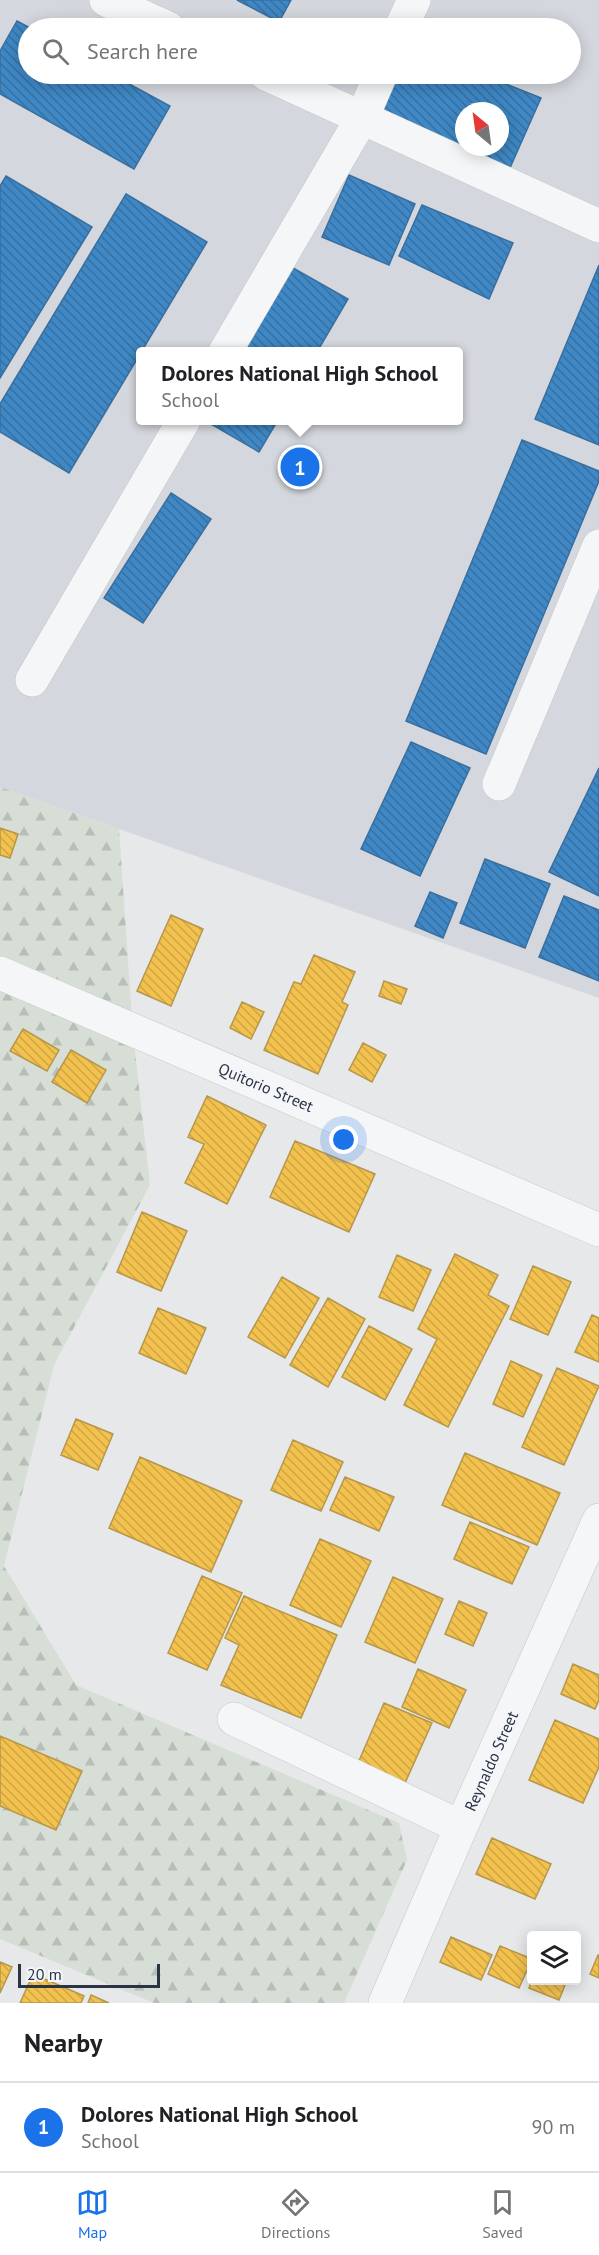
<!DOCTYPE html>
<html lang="en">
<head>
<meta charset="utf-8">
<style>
	:root { --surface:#fff; --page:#f2f2f2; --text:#202124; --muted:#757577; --line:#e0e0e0; --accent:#1a73e8 }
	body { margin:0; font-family:"PT Sans",sans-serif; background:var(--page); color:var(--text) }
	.controls { position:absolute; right:18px; bottom:18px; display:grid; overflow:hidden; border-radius:6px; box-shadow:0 3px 15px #0003 }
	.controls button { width:54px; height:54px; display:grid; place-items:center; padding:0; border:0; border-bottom:2px solid var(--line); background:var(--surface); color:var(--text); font:30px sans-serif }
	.compass { position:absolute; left:455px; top:102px; width:54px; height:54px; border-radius:50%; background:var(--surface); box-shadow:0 3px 15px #0003; rotate:331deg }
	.scale { position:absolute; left:18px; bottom:15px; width:142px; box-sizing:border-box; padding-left:6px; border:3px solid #2b3445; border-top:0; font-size:16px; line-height:21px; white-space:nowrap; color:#2b3445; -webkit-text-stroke:4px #f4f6f9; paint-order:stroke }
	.you { position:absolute; left:344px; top:1140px; width:21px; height:21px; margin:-15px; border:4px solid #fff; border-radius:50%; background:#1a73e8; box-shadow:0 0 0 9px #1a73e833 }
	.badge { display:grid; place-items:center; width:39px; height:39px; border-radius:50%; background:var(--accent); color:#fff; font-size:20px; font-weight:700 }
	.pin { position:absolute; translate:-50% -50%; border:3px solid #fff; box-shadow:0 2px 6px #0006 }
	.popup { position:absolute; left:136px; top:347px; width:327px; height:78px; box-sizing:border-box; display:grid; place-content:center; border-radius:6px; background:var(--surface); filter:drop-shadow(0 2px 4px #0005); font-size:20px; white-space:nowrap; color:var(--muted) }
	.popup b { font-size:22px; color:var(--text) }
	.popup::after { content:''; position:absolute; left:50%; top:100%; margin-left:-12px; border:12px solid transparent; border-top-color:var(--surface) }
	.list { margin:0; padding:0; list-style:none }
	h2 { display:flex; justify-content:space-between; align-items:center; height:78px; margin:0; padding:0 24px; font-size:26px }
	h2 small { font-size:20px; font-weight:400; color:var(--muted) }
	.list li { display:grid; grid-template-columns:39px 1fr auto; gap:18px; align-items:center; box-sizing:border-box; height:90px; padding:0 24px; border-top:2px solid var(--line) }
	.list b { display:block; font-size:22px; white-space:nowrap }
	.list p { margin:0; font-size:20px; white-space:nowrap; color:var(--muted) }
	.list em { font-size:20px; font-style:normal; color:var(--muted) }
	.icon { flex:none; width:33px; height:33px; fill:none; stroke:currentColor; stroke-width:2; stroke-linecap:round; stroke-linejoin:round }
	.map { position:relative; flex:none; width:599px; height:2003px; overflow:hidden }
	.search { position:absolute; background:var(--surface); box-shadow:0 3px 15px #0003; left:18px; right:18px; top:18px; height:66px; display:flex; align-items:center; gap:15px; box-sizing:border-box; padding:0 21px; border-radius:33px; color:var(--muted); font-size:22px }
	.sheet { height:168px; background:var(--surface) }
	nav { display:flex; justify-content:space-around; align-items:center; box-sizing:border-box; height:84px; border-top:2px solid var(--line); background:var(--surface); font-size:16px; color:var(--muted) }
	nav a { display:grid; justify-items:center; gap:3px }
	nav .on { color:var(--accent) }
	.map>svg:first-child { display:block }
	.built { fill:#d4d7dd; fill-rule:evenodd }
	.forest { fill:url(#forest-firs) }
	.homes { fill:url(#homes-back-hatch); stroke:#b6974b; stroke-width:1.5 }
	.schools { fill:url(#schools-back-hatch); stroke:#396f9f; stroke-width:1.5; fill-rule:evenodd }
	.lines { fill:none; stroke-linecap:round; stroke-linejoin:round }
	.minor-casing { stroke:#c4c6c8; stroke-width:34 }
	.minor { stroke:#f5f6f7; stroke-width:33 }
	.labels { text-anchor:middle; stroke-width:6; stroke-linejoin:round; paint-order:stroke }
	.street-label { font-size:16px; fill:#2b3445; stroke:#f4f6f9 }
</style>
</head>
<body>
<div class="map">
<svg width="599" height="2003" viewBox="0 0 599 2003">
	<defs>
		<pattern id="forest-firs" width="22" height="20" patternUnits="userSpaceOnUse" patternTransform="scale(1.5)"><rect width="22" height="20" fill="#d6ded6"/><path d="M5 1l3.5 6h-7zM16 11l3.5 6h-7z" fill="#b8bfb9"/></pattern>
		<pattern id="homes-back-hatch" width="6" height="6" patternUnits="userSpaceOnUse" patternTransform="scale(1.5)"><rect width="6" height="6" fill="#f2c14e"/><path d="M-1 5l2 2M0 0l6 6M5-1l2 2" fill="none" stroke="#d0a645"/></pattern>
		<pattern id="schools-back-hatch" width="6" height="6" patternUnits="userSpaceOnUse" patternTransform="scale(1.5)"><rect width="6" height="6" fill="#3f88c5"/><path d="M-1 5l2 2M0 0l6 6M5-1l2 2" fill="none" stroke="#3570a2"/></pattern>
	</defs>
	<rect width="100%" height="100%" fill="#e6e8ea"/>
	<path class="built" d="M 0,0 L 599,0 L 599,998 L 0,787 ZM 28,28 L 570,28 L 570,74 L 28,74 ZM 464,111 L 500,111 L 500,147 L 464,147 ZM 141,352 L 459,352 L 459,420 L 141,420 Z"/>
	<path class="forest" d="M 0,787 L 119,829 L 133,1033 L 150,1185 L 54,1365 L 4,1566 L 76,1685 L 399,1823 L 407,1860 L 344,2003 L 154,2003 L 0,1939 Z"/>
	<path class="homes" d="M 0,828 L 18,834 L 10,858 L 0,855 Z
		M 171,915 L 203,929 L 171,1006 L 137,991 Z
		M 314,955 L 355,972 L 342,1002 L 348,1005 L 318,1074 L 264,1050 L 294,982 L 301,984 Z
		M 384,981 L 407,989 L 401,1004 L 379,996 Z
		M 242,1002 L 264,1012 L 251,1039 L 230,1028 Z
		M 23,1029 L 59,1050 L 47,1071 L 10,1051 Z
		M 363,1043 L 386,1055 L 372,1082 L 349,1070 Z
		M 71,1050 L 106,1070 L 87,1103 L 52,1082 Z
		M 207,1096 L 266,1125 L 227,1204 L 185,1183 L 204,1144 L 188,1137 Z
		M 295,1141 L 375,1174 L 349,1232 L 270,1197 Z
		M 142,1212 L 187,1231 L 161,1291 L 117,1272 Z
		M 455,1254 L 498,1275 L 488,1295 L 509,1306 L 448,1427 L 404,1405 L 437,1339 L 418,1329 Z
		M 397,1255 L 431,1270 L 413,1311 L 379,1297 Z
		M 533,1266 L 571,1282 L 548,1335 L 510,1319 Z
		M 282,1277 L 319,1298 L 285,1358 L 248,1337 Z
		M 328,1298 L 365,1319 L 328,1387 L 290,1365 Z
		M 158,1308 L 206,1328 L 186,1374 L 139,1353 Z
		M 592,1315 L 599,1318 L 599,1362 L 575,1352 Z
		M 369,1326 L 412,1349 L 385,1400 L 342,1377 Z
		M 511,1361 L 542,1375 L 523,1417 L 493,1404 Z
		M 557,1368 L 599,1386 L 564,1465 L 522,1447 Z
		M 76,1419 L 113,1434 L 98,1470 L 61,1455 Z
		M 293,1440 L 343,1462 L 321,1511 L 271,1490 Z
		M 465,1453 L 560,1493 L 537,1545 L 442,1505 Z
		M 140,1457 L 242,1501 L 211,1572 L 109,1528 Z
		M 345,1477 L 394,1497 L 379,1531 L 330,1510 Z
		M 470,1522 L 529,1547 L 512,1584 L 454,1559 Z
		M 320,1539 L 371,1561 L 341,1627 L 290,1605 Z
		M 202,1576 L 242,1593 L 207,1670 L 168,1653 Z
		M 393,1577 L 443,1599 L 415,1663 L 365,1642 Z
		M 244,1596 L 337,1635 L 301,1718 L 221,1685 L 239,1645 L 225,1638 Z
		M 459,1601 L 487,1613 L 473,1646 L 445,1634 Z
		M 573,1664 L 599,1675 L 599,1700 L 595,1709 L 561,1694 Z
		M 418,1669 L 466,1690 L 449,1728 L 402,1707 Z
		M 384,1703 L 432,1723 L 405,1783 L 358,1763 Z
		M 555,1720 L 599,1739 L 599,1767 L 583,1803 L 529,1780 Z
		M 0,1736 L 82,1771 L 56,1830 L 0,1806 Z
		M 492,1838 L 551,1864 L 535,1899 L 476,1874 Z
		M 451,1937 L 492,1955 L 481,1980 L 440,1962 Z
		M 500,1946 L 532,1959 L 519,1988 L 488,1974 Z
		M 598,1955 L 599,1955 L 599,1978 L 590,1974 Z
		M 0,1962 L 12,1967 L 0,1993 Z
		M 33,1974 L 84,1996 L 81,2003 L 20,2003 Z
		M 532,1980 L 567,1980 L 559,2000 L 529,1988 Z
		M 91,1995 L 109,2003 L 88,2003 Z"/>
	<path class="schools" d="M 237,0 L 291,0 L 279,22 Z
		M 17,21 L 30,28 L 28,28 L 28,74 L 111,74 L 170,106 L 134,169 L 0,94 L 0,51 Z
		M 391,74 L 481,74 L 541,98 L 509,170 L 375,112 ZM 464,111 L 500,111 L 500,147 L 464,147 Z
		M 349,175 L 415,204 L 389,265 L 322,237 Z
		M 6,176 L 92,227 L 0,378 L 0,186 Z
		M 126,194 L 207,242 L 69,473 L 0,432 L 0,404 Z
		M 422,205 L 513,243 L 489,299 L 399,256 Z
		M 286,264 L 348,299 L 317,352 L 235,352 Z
		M 599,265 L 599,445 L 535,419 Z
		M 204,420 L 278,420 L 259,452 Z
		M 522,440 L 599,471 L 599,481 L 486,754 L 406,721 Z
		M 171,493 L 211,519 L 143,623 L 104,598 Z
		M 411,742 L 470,768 L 420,876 L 361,849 Z
		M 599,768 L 599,896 L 549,872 Z
		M 485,859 L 550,884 L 525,948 L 460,923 Z
		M 430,892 L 457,903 L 443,938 L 415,926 Z
		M 564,896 L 599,910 L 599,981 L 539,957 Z"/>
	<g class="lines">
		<defs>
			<path id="minor" d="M 106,0 L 168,28
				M 401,28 L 414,0
				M 266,74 L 599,226
				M 225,352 L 362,118 L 381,74
				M 32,680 L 184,420
				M 499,784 L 599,546
				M 0,973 L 599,1230
				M 234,1719 L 461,1827
				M 385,2003 L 461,1827 L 599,1520"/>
		</defs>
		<use href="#minor" class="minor-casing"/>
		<use href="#minor" class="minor"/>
	</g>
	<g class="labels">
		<g class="street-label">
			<text transform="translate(266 1087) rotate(23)" y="6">Quitorio Street</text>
			<text transform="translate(491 1761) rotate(-66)" y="6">Reynaldo Street</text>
		</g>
	</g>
</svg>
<div class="controls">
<button><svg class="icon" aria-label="layers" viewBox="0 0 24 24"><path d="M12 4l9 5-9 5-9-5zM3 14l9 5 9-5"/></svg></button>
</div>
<svg class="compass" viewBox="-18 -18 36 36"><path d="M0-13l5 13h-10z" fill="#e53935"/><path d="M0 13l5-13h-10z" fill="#757577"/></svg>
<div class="scale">20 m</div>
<div class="you"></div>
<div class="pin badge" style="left:300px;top:467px">1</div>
<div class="popup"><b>Dolores National High School</b>School</div>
<div class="search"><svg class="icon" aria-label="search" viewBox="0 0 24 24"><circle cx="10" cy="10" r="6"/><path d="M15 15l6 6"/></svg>Search here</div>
</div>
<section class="sheet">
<h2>Nearby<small></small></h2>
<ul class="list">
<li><span class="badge">1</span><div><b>Dolores National High School</b><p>School</p></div><em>90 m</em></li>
</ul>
</section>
<nav>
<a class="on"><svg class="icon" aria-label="map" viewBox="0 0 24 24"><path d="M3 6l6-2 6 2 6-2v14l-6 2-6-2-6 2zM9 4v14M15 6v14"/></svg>Map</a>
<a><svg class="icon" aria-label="directions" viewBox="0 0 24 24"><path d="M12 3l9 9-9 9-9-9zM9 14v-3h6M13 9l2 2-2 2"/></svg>Directions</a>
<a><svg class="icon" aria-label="saved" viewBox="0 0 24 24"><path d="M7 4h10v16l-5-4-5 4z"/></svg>Saved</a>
</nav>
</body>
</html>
